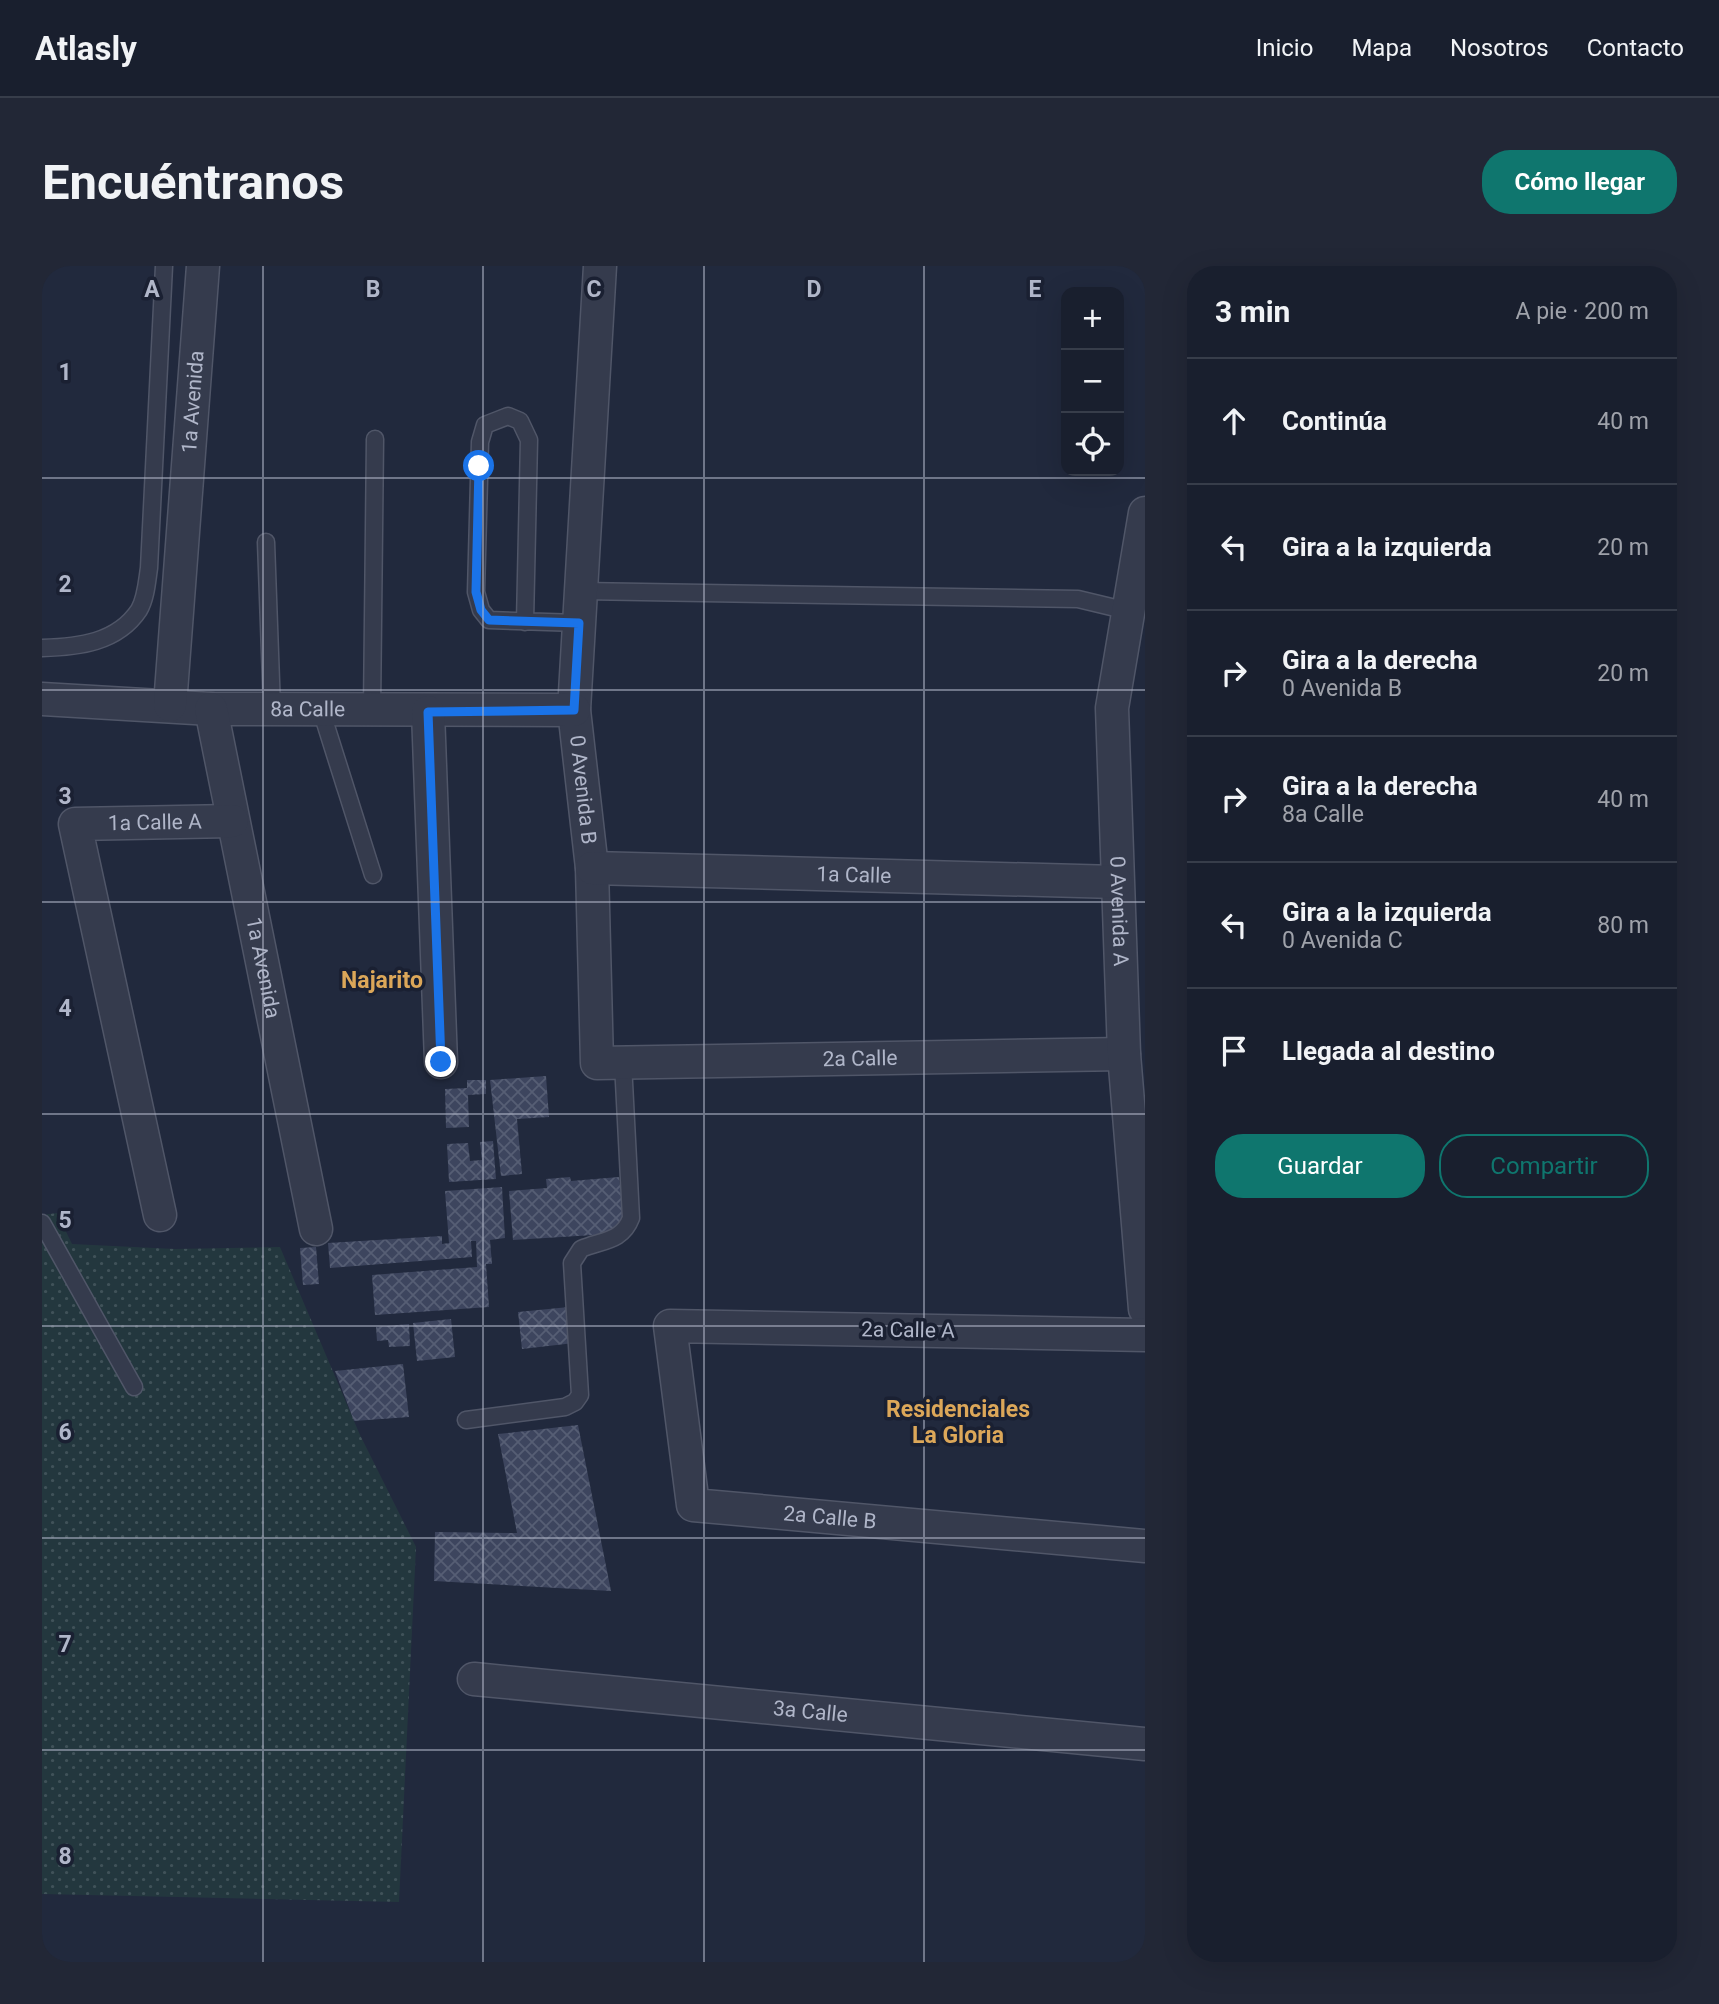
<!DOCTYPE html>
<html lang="es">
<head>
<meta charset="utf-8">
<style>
	:root { --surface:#191f2e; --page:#222736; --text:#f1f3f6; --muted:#9fa2aa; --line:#373d4a; --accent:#0f766e }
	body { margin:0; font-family:Roboto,sans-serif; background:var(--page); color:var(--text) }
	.controls { position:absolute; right:21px; top:21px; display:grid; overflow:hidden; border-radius:14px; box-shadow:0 7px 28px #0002 }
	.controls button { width:63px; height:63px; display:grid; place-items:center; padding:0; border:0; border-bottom:2px solid var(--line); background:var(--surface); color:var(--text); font:35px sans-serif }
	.stop { position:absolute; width:21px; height:21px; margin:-16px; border:5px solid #1a73e8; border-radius:50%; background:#fff }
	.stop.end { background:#1a73e8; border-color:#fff; box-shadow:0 2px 7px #0008 }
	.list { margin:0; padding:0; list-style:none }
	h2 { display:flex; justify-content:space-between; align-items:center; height:91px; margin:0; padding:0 28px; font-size:30px }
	h2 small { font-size:23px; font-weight:400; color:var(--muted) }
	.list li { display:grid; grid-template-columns:46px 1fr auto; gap:21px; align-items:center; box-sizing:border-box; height:126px; padding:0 28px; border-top:2px solid var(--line) }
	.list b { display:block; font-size:26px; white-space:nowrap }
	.list p { margin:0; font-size:23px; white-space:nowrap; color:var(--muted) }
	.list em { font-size:23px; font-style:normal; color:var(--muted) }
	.actions { display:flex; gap:14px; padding:21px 28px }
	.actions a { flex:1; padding:16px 0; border:2px solid var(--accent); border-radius:28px; text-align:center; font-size:24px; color:var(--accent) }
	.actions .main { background:var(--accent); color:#fff }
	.icon { flex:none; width:38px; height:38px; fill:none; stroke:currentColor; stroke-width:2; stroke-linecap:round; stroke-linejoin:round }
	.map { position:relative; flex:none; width:1103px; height:1696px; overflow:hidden; border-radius:28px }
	header { display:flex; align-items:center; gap:42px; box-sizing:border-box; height:98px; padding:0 35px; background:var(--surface); border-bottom:2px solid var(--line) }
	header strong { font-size:33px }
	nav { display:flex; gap:38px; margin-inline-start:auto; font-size:24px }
	.intro { display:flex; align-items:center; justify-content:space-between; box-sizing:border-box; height:168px; padding:0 42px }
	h1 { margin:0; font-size:49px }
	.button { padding:18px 32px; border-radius:28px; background:var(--accent); color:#fff; font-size:24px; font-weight:700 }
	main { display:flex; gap:42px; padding:0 42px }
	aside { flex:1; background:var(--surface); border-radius:28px; box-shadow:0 7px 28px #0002 }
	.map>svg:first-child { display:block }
	.park { fill:url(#park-dots) }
	.building { fill:url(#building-cross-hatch) }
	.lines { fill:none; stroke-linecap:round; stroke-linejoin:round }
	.service-casing { stroke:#505668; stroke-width:19 }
	.minor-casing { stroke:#505668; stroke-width:35 }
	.service { stroke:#353b4d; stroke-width:16 }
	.minor { stroke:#353b4d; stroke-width:32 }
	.route { stroke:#1a73e8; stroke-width:9 }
	.grid { fill:none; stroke:#b0b6c9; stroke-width:2; stroke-opacity:0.55 }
	.labels { text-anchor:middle; stroke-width:7; stroke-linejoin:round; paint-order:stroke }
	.street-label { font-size:21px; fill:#b0b6c9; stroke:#1a2032 }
	.neighbourhood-label { font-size:23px; font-weight:bold; fill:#dca759; stroke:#1a2032 }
	.grid-label { font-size:23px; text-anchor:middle; font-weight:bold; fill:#b0b6c9; stroke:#1a2032; stroke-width:7; stroke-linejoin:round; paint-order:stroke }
</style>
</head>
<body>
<header>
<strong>Atlasly</strong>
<nav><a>Inicio</a><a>Mapa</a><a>Nosotros</a><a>Contacto</a></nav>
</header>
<div class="intro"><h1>Encuéntranos</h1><a class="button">Cómo llegar</a></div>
<main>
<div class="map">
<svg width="1103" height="1696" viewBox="0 0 1103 1696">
	<defs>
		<pattern id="park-dots" width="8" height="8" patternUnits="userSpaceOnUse" patternTransform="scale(1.75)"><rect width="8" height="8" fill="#23373e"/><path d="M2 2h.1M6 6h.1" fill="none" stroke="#405259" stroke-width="1.8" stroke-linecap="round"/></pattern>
		<pattern id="building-cross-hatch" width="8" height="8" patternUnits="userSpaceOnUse" patternTransform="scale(1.75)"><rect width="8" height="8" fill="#3d455e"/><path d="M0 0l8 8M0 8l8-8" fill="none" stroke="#565e74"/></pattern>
	</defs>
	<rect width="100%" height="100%" fill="#21293d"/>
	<path class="park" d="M 15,947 L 30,978 L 133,983 L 238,981 L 318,1169 L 374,1281 L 357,1636 L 0,1628 L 0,949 Z"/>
	<path class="building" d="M 504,810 L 507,851 L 475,853 L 480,908 L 459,910 L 448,814 Z
		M 425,814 L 444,814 L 444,828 L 426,829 L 427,861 L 404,862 L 403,823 L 425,822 Z
		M 451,875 L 454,913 L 407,916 L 405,878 L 426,877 L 428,895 L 440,894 L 438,876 Z
		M 528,911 L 529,915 L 577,911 L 583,957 L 568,968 L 471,974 L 467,925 L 505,922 L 504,913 Z
		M 460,921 L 463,972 L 448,974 L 450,998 L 444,998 L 447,1041 L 333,1049 L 330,1009 L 435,1001 L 434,975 L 429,975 L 430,991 L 288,1002 L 286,977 L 400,970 L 400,978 L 407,977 L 403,925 Z
		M 274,981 L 277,1018 L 261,1019 L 258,982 Z
		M 527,1041 L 532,1077 L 480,1083 L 476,1046 Z
		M 409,1053 L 413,1091 L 375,1095 L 371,1057 Z
		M 367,1058 L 368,1080 L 347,1081 L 346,1074 L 335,1075 L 334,1061 Z
		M 361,1098 L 367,1151 L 312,1155 L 293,1105 Z
		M 536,1159 L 569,1325 L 392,1315 L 393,1266 L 475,1267 L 456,1168 Z"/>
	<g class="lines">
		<defs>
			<path id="service" d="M 224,276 L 230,443
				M 539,325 L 1036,333 L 1086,345
				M 483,356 L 487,174 L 478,155 L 466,150 L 443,159 L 438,176 L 434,326 L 439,344 L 447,354 L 537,357
				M 0,382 C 36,381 75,377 97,344 C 104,332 105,315 107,302 L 122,0
				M 279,444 L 331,609
				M 330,445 L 333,173
				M 0,957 L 92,1121
				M 424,1154 L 523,1141 L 533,1136 L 538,1129 L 530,997 L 539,983 C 560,974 580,976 589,952 L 581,797"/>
			<g id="minor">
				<path id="s1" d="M 558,0 L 532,444 L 550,602 L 555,797 L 1082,788"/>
				<path id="s2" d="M 1103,247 L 1070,442 L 1082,788 L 1103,1043"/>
				<path id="s3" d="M 0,433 L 169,443 L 532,444"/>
				<path id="s4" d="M 128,439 L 161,0"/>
				<path id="s5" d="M 169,443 L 274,963"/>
				<path d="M 386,446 L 399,796"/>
				<path id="s6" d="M 550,602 L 1074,616"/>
				<path id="s7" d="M 118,949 L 33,558 L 190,555"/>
				<path id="s8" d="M 1103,1069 L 628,1060 L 651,1239 L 1103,1280"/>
				<path id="s9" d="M 432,1413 L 1103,1478"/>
			</g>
		</defs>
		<use href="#service" class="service-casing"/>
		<use href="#minor" class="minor-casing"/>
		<use href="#service" class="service"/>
		<use href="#minor" class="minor"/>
	</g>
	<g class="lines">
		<path class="route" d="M 399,796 L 386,446 L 532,444 L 537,357 L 447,354 L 439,344 L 434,326 L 437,200"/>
	</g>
	<path class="grid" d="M 221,0 L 221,1696M 441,0 L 441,1696M 662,0 L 662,1696M 882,0 L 882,1696M 0,212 L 1103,212M 0,424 L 1103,424M 0,636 L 1103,636M 0,848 L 1103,848M 0,1060 L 1103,1060M 0,1272 L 1103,1272M 0,1484 L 1103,1484"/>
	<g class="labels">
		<g class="street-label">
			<text dy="7" stroke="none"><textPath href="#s4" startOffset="304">1a Avenida</textPath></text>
			<text dy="7" stroke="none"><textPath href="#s3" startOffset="266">8a Calle</textPath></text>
			<text dy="7" stroke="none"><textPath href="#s1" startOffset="525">0 Avenida B</textPath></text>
			<text dy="7" stroke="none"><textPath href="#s7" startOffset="480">1a Calle A</textPath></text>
			<text dy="7" stroke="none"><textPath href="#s6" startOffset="262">1a Calle</textPath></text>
			<text dy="7" stroke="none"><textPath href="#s2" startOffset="401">0 Avenida A</textPath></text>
			<text dy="7" stroke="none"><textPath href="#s5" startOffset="264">1a Avenida</textPath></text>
			<text dy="7" stroke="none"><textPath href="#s1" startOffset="1062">2a Calle</textPath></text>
			<text transform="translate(866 1064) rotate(1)" y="7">2a Calle A</text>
			<text dy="7" stroke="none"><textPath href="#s8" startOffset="793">2a Calle B</textPath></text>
			<text dy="7" stroke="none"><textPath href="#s9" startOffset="338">3a Calle</textPath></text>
		</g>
		<g class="neighbourhood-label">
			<text x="340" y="722">Najarito</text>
			<text x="916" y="1151">Residenciales<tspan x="916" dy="26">La Gloria</tspan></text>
		</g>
	</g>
	<g class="grid-label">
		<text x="110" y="31">A</text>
		<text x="331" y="31">B</text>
		<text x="552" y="31">C</text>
		<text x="772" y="31">D</text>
		<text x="993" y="31">E</text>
		<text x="23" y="114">1</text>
		<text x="23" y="326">2</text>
		<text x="23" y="538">3</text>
		<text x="23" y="750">4</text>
		<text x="23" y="962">5</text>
		<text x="23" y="1174">6</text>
		<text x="23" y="1386">7</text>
		<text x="23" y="1598">8</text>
	</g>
</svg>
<div class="controls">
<button>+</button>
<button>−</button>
<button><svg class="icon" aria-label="locate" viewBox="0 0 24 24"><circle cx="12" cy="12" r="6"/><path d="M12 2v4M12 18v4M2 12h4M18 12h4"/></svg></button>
</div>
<div class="stop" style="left:437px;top:200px"></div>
<div class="stop end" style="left:399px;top:796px"></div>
</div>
<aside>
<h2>3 min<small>A pie · 200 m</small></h2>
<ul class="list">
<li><svg class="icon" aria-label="ahead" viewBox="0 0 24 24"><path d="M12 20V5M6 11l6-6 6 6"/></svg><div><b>Continúa</b></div><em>40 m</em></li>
<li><svg class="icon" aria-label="left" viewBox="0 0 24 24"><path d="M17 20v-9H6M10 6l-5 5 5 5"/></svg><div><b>Gira a la izquierda</b></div><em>20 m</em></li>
<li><svg class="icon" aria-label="right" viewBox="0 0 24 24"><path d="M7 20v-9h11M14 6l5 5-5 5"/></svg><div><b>Gira a la derecha</b><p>0 Avenida B</p></div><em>20 m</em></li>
<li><svg class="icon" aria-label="right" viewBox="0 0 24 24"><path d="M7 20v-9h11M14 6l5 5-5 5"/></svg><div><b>Gira a la derecha</b><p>8a Calle</p></div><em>40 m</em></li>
<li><svg class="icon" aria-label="left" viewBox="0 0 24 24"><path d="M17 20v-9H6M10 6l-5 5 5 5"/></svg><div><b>Gira a la izquierda</b><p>0 Avenida C</p></div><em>80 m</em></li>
<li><svg class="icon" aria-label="arrive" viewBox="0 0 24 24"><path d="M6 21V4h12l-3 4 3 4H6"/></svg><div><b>Llegada al destino</b></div></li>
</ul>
<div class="actions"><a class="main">Guardar</a><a>Compartir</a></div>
</aside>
</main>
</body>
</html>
